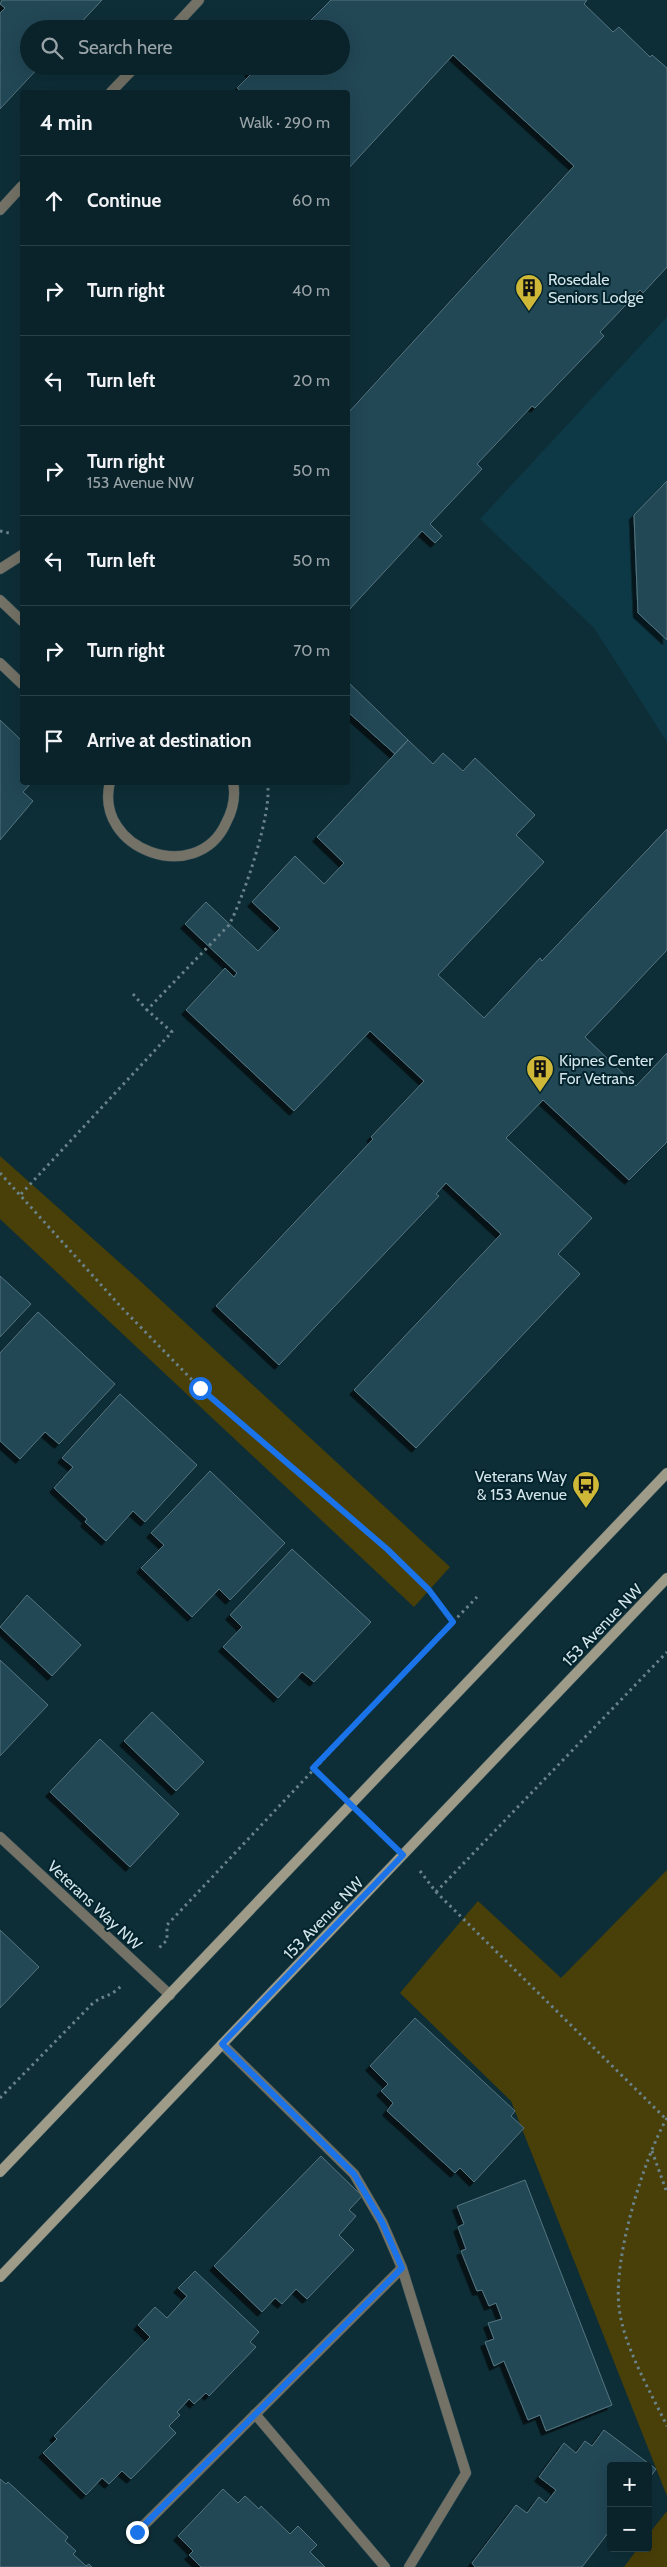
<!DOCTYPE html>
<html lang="en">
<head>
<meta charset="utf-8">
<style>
	:root { --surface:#0a2229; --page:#182f35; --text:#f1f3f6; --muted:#99a4a8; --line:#2a3f46 }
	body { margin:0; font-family:Cabin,sans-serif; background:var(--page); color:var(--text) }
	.controls { position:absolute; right:15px; bottom:15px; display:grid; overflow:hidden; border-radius:5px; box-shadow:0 5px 20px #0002 }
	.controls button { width:45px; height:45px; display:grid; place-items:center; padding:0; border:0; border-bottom:1px solid var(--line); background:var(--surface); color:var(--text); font:25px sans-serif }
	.stop { position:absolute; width:15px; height:15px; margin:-11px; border:4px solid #1a73e8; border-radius:50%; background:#fff }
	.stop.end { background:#1a73e8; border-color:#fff; box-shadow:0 1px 5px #0008 }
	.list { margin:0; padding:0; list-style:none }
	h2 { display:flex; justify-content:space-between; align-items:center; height:65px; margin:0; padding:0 20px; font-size:21px }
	h2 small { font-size:16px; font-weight:400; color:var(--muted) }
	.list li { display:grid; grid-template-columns:32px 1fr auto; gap:15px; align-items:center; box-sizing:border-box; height:90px; padding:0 20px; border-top:1px solid var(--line) }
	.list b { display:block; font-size:19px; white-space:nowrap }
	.list p { margin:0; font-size:16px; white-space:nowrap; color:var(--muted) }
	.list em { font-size:16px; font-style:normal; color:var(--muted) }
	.icon { flex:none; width:28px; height:28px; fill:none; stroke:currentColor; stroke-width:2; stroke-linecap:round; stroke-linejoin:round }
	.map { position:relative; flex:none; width:667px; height:2567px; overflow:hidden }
	.search { position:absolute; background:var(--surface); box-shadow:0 5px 20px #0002; left:20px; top:20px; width:330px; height:55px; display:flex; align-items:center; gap:12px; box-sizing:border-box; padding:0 18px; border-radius:28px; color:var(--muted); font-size:19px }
	.panel { position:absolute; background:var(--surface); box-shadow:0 5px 20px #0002; left:20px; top:90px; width:330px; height:695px; border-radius:5px }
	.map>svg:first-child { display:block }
	.built { fill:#0d3845 }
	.green { fill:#493f08 }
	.building { fill:#214754; stroke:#557581; filter:url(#shadow) }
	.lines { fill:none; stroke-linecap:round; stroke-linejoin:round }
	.lane-casing { stroke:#2e4b54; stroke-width:11 }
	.street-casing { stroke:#2e4b54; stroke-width:11 }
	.secondary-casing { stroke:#2e4b54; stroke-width:11 }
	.path { stroke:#6a838b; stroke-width:3; stroke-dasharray:2.5 4; stroke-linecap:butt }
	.lane { stroke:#747266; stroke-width:10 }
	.street { stroke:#747266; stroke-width:10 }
	.secondary { stroke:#9e9b88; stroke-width:10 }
	.route { stroke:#1a73e8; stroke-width:6 }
	.labels { text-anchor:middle; stroke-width:4; stroke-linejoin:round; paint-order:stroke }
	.poi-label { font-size:16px; fill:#d3e4ea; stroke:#03242d; text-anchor:start }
	.street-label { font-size:16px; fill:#d3e4ea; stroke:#03242d }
</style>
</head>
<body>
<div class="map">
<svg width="667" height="2567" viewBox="0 0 667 2567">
	<defs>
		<filter id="shadow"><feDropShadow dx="-4.5" dy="4.5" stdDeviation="0" flood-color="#0009"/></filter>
	</defs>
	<rect width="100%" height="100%" fill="#0e2e37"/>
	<path class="built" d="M 667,317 L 667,742 L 594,628 L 480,519 Z"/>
	<path class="green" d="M 0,1156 L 138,1279 L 450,1567 L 414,1607 L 0,1219 Z
		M 667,1870 L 667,2496 L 511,2101 L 400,1993 L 478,1901 L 561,1978 Z
		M 667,2511 L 667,2567 L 624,2567 L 638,2548 L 648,2548 L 648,2535 Z"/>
	<path class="building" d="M 2,0 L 102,0 L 75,29 L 29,29 L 29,66 L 40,66 L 0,109 L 0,13 L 5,8 L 0,4 Z
		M 331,0 L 587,0 L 584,4 L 613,32 L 619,27 L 650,57 L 652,55 L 667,68 L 667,267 L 643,293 L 640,290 L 600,332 L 604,336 L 535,408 L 532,406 L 477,464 L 482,469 L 430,524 L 442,536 L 435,543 L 422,531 L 348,611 L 348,413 L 574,166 L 453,55 L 348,169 L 348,92 L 242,92 L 237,88 L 251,74 L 249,72 L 255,66 L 341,66 L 341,29 L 290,29 L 297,22 L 303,28 Z
		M 667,481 L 667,640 L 638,613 L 634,515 Z
		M 348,682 L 408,740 L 395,754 L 348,712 Z
		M 0,720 L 22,741 L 22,782 L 32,782 L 23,792 L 33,801 L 0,840 Z
		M 408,740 L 433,764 L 443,753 L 463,771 L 475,758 L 535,815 L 516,835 L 544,862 L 438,975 L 484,1018 L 540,958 L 542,961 L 667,829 L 667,950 L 585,1037 L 636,1086 L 667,1053 L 667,1142 L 629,1180 L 543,1100 L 506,1138 L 592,1218 L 558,1254 L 580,1274 L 416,1448 L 354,1390 L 501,1234 L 446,1183 L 436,1194 L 439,1196 L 279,1365 L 216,1306 L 373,1139 L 371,1137 L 424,1081 L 370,1031 L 294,1111 L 186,1010 L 225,968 L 234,977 L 237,973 L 185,924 L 206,902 L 258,951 L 280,928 L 252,902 L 295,856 L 324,884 L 344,863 L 317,837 Z
		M 0,1276 L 31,1304 L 0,1337 Z
		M 38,1312 L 115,1384 L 59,1444 L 45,1432 L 20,1459 L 0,1441 L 0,1353 Z
		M 120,1394 L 197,1465 L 145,1522 L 133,1511 L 106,1541 L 85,1522 L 87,1519 L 54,1488 L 73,1467 L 62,1458 Z
		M 210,1471 L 285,1543 L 230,1600 L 219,1589 L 192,1617 L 141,1568 L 164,1545 L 151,1533 Z
		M 292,1549 L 371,1622 L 314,1682 L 302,1672 L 278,1698 L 223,1647 L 242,1627 L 230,1615 Z
		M 27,1595 L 81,1645 L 52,1676 L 0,1627 Z
		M 0,1660 L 48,1705 L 0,1756 Z
		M 152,1712 L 204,1762 L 176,1791 L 124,1741 Z
		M 100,1739 L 179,1814 L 130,1867 L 50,1792 Z
		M 0,1930 L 39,1967 L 0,2008 Z
		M 415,2018 L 515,2111 L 511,2116 L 524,2128 L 474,2182 L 460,2168 L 455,2173 L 387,2111 L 393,2103 L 381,2091 L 388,2084 L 370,2066 Z
		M 321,2156 L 362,2196 L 349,2210 L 356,2216 L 339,2235 L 354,2250 L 307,2299 L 296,2289 L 282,2304 L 275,2298 L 262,2312 L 214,2266 Z
		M 525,2180 L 612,2405 L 546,2431 L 540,2415 L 528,2420 L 504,2361 L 494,2366 L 485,2342 L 494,2339 L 488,2323 L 502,2319 L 496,2303 L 489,2306 L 482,2290 L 477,2291 L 461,2251 L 466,2249 L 458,2227 L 464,2224 L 457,2206 Z
		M 195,2271 L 259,2332 L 250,2342 L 256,2347 L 209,2396 L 206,2393 L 194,2404 L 189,2399 L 177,2412 L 180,2415 L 169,2426 L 176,2433 L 131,2479 L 122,2471 L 109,2484 L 102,2478 L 86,2495 L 43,2453 L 57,2439 L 54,2436 L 150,2337 L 138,2325 L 155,2307 L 167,2318 L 187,2296 L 178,2288 Z
		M 604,2430 L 656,2469 L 648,2480 L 648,2466 L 611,2466 L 611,2529 L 582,2567 L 475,2567 L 472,2563 L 516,2505 L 527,2513 L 539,2497 L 546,2503 L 556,2490 L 539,2477 L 564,2443 L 576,2453 L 585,2441 L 592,2446 Z
		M 0,2479 L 6,2484 L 8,2482 L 68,2537 L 65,2541 L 76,2551 L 73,2554 L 86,2566 L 89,2564 L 92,2567 L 0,2567 Z
		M 223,2489 L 238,2503 L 245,2496 L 259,2509 L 261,2506 L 290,2534 L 298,2526 L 317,2545 L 310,2552 L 325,2567 L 201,2567 L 189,2555 L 193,2551 L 178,2536 Z"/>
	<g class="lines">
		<defs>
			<path id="lane" d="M 0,569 L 22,555
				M 0,600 L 22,621
				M 0,663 L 22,684
				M 110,782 C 93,850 197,887 226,823 C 233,810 236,797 233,782"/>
			<path id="street" d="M 172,29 L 199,0
				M 111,92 L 136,66
				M 0,210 L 22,186
				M 0,1837 L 170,1995
				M 222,2044 L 354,2174 L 382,2222 L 402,2268 L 466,2473 L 409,2567
				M 255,2414 L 385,2567
				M 137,2532 L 402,2268"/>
			<path id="secondary" d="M 0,2172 L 667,1473
				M 0,2277 L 667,1578"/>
		</defs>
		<use href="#lane" class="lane-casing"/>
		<use href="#street" class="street-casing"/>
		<use href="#secondary" class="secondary-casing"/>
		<path class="path" d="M 0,531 L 9,533
			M 133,994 L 147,1010
			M 0,1173 L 122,1308 L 200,1388 L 387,1549 L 429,1590 L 453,1622 L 167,1925 L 167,1940 L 157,1950
			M 21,1194 L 172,1032 L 147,1010 L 229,925 C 243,899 274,809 267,782
			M 453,1622 L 477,1597
			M 313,1768 L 333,1787
			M 368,1821 L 385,1837
			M 420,1871 L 436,1892 L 666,2119
			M 436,1892 L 667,1652
			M 0,2098 L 93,2003 C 105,1994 110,1998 123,1984
			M 667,2118 C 643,2160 613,2259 619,2307 C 623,2345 650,2391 667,2426
			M 652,2151 L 667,2193"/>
		<use href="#lane" class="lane"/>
		<use href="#street" class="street"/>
		<use href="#secondary" class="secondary"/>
	</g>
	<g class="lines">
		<path class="route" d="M 137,2532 L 402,2268 L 382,2222 L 354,2174 L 222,2044 L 403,1855 L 313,1768 L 453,1622 L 429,1590 L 387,1549 L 200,1388"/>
	</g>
	<defs>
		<symbol id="building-pin" viewBox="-11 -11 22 30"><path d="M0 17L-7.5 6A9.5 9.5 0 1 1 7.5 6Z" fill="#cfb837" stroke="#03242d"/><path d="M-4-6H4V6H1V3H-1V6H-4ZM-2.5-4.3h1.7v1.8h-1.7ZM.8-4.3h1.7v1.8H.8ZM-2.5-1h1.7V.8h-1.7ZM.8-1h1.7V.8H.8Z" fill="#111"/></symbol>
		<symbol id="bus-pin" viewBox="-11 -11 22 30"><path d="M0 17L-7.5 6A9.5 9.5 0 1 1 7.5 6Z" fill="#cfb837" stroke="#03242d"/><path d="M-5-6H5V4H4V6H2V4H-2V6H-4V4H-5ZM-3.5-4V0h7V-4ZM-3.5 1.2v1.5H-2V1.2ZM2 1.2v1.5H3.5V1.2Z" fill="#111"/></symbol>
	</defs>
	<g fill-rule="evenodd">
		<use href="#building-pin" x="513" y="272" width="32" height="43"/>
		<use href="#building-pin" x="524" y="1053" width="32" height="43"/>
		<use href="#bus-pin" x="570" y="1469" width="32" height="43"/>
	</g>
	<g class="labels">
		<g class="poi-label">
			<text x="548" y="285">Rosedale<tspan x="548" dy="18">Seniors Lodge</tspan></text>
			<text x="559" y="1066">Kipnes Center<tspan x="559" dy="18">For Vetrans</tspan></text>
			<text x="567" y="1482" text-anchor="end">Veterans Way<tspan x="567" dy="18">&amp; 153 Avenue</tspan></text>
		</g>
		<g class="street-label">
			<text transform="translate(602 1625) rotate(-46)" y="6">153 Avenue NW</text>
			<text transform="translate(95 1905) rotate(43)" y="6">Veterans Way NW</text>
			<text transform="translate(323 1918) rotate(-46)" y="6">153 Avenue NW</text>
		</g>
	</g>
</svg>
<div class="controls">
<button>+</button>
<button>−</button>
</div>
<div class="stop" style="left:200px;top:1388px"></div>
<div class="stop end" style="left:137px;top:2532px"></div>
<div class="search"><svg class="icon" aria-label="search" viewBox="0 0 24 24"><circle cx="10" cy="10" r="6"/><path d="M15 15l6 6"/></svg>Search here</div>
<section class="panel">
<h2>4 min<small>Walk · 290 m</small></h2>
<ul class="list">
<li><svg class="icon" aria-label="ahead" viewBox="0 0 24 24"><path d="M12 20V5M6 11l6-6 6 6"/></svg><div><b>Continue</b></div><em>60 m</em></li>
<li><svg class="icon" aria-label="right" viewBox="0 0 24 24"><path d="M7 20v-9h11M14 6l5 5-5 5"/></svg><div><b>Turn right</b></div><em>40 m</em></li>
<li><svg class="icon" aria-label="left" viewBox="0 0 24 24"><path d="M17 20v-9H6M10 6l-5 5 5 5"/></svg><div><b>Turn left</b></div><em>20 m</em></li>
<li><svg class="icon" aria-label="right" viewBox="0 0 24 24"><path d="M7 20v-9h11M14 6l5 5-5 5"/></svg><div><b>Turn right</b><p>153 Avenue NW</p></div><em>50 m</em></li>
<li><svg class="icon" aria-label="left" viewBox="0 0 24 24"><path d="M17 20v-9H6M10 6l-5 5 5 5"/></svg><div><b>Turn left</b></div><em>50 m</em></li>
<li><svg class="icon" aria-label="right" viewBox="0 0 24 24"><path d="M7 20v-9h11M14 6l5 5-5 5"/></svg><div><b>Turn right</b></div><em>70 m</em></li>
<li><svg class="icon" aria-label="arrive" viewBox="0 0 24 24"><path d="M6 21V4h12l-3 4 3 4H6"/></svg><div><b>Arrive at destination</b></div></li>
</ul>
</section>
</div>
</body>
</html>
